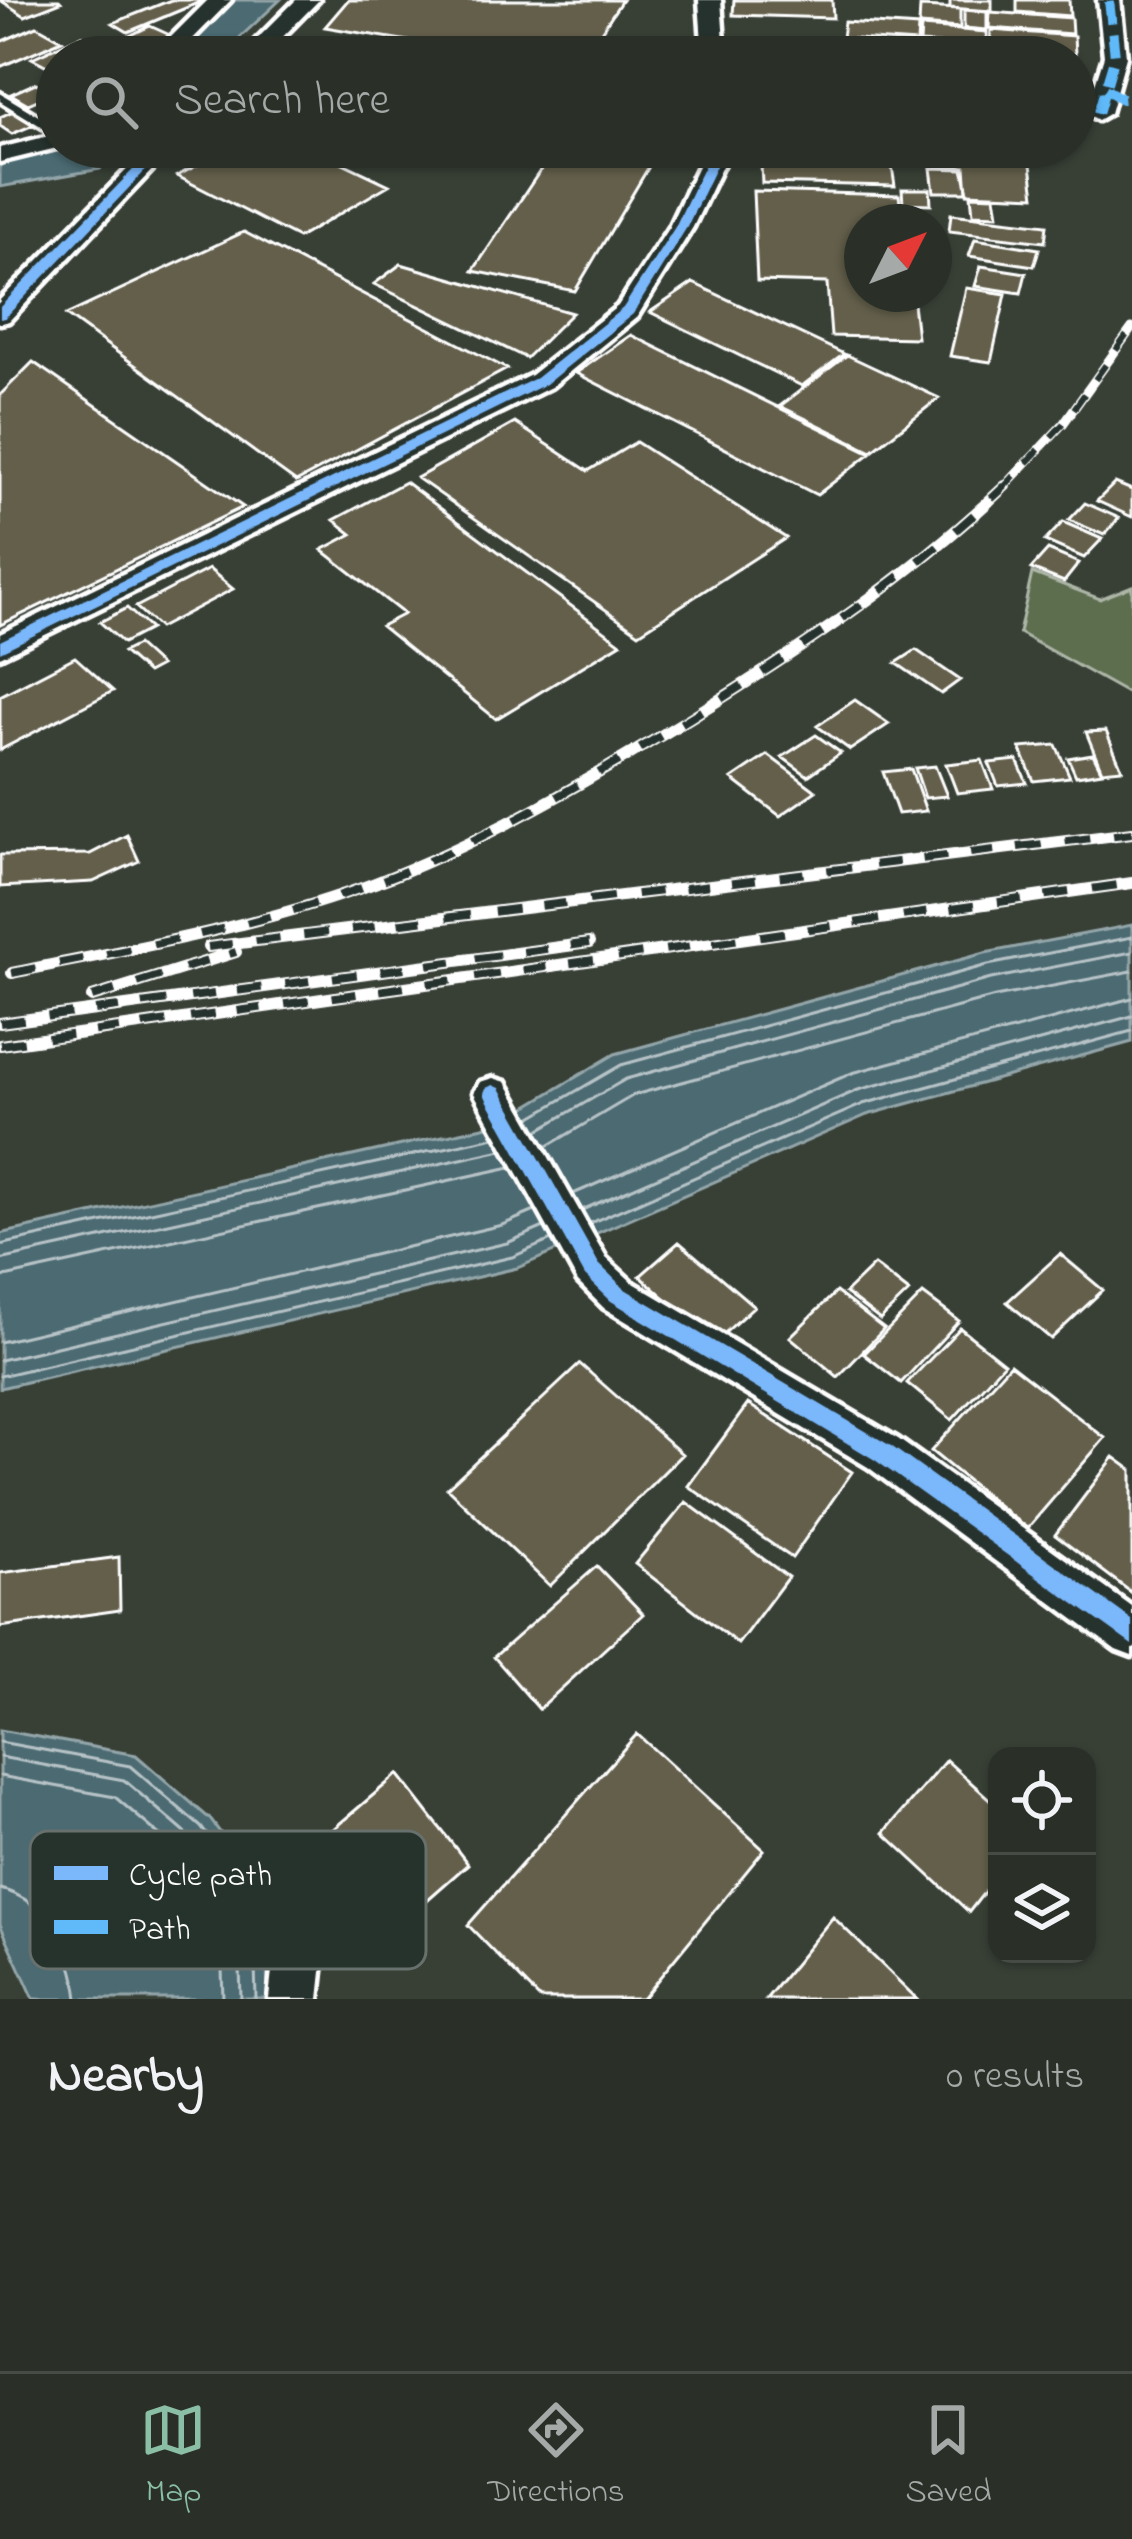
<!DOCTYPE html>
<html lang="en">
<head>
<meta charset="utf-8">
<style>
	:root { --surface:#2a3028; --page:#363c34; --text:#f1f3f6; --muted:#a5a9a8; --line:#464b45; --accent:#8abfa5 }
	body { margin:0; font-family:"Indie Flower",sans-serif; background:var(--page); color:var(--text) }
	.controls { position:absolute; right:36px; bottom:36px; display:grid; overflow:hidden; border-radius:24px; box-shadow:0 3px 9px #0004 }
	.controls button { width:108px; height:108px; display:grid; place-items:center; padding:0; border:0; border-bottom:3px solid var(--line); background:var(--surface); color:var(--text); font:60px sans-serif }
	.compass { position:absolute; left:844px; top:204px; width:108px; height:108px; border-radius:50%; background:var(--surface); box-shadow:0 3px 9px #0004; rotate:48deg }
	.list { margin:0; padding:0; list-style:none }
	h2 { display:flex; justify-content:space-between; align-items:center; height:156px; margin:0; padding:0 48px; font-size:51px }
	h2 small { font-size:39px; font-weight:400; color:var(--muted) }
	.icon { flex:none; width:66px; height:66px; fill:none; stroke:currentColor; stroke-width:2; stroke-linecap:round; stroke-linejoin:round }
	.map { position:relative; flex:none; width:1132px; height:1999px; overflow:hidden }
	.search { position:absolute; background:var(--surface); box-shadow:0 3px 9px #0004; left:36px; right:36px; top:36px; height:132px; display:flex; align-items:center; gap:30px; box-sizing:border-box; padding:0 42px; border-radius:66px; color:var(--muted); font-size:45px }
	.sheet { height:372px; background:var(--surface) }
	nav { display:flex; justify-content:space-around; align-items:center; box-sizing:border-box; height:168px; border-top:3px solid var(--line); background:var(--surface); font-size:33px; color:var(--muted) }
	nav a { display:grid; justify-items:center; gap:6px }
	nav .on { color:var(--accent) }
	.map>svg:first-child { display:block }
	.green { fill:#5d6e50; stroke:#aeb6a8; stroke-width:3 }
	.water { fill:#4c6a72; stroke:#94a6aa; stroke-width:3 }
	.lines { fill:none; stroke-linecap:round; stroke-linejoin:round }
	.shore { stroke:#b7c3c7; stroke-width:3 }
	.building { fill:#635e4c; stroke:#fff; stroke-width:3 }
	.lane-casing { stroke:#fff; stroke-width:9 }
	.street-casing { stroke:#fff; stroke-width:9 }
	.lane { fill:#26332d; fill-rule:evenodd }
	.street { fill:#26332d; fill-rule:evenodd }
	.rail-far1-casing { stroke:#fff; stroke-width:9 }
	.rail-casing { stroke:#fff; stroke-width:12 }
	.rail-far1 { stroke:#26332d; stroke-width:6; stroke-dasharray:18; stroke-linecap:butt }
	.rail { stroke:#26332d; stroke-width:8; stroke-dasharray:24; stroke-linecap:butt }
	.quiet { stroke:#60bafa; stroke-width:10; stroke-dasharray:21 10; stroke-linecap:butt }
	.cycleway-casing { stroke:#26332d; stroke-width:8 }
	.cycleway { fill:#7ab7fb; fill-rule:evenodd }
	.key { fill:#26332d; stroke:#67706c; stroke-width:3 }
	.key-label { font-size:33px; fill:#fff }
</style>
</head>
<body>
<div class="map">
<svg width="1132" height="1999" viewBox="0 0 1132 1999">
	<rect width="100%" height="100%" fill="#384036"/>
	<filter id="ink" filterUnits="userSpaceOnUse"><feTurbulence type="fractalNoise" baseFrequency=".00833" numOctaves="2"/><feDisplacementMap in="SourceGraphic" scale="24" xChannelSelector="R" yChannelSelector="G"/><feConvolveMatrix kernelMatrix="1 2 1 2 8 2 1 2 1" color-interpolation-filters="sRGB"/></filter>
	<g filter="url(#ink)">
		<path class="green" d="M 1032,573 L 1100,599 L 1132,586 L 1132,696 L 1019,633 Z"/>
		<path class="water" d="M 234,0 L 280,0 L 219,57 L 170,57 Z
			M 70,147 L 123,147 L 100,169 L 0,187 L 0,164 Z
			M 1132,925 L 1132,1042 L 867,1115 L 517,1268 L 0,1388 L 0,1234 L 497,1124 L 615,1054 L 985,953 Z
			M 0,1730 L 136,1755 L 210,1819 L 265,1892 L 268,1999 L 34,1999 L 0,1924 Z"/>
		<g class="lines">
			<path class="shore" d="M 530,1118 L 621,1065 L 988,965 L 1132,937
				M 537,1131 L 626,1079 L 991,979 L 1132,952
				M 546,1147 L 634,1095 L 995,997 L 1132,971
				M 573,1194 L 852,1073 L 1132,998
				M 582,1210 L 858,1090 L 1132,1016
				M 590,1223 L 863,1104 L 1132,1031
				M 0,1245 L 495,1137
				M 0,1260 L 502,1150
				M 0,1278 L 511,1167
				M 0,1342 L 502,1225 L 535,1211
				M 0,1360 L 507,1243 L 544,1227
				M 0,1376 L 512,1257 L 551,1240
				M 0,1742 L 130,1766 L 201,1827 L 253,1897 L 256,1999
				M 0,1757 L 124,1780 L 190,1837 L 238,1902 L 241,1999
				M 0,1776 L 115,1797 L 177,1850 L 220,1908 L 223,1999
				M 0,1889 C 49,1901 73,1953 78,1999"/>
		</g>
		<path class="building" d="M 0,0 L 59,0 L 61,2 L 25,16 Z
			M 171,0 L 205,0 L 128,32 L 113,23 Z
			M 348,0 L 622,0 L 584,57 L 503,57 L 325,27 Z
			M 734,0 L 832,0 L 833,18 L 733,15 Z
			M 950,0 L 992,0 L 992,11 L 950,8 Z
			M 1017,0 L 1069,0 L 1070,16 L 1017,12 Z
			M 920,7 L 960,9 L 960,28 L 919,25 Z
			M 964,10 L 987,12 L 987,30 L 964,28 Z
			M 990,12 L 1071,18 L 1072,34 L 989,28 Z
			M 844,22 L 918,27 L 917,43 L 842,38 Z
			M 37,26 L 62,40 L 0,67 L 0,42 Z
			M 150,26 L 172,36 L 130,57 L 86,57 Z
			M 921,27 L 987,32 L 987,47 L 920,43 Z
			M 991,30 L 1074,36 L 1075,54 L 990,48 Z
			M 82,35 L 103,46 L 78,57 L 57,57 L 53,69 L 32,58 Z
			M 856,43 L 907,46 L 906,57 L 855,57 Z
			M 912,44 L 977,49 L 977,57 L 911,57 Z
			M 319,47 L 408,57 L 313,57 Z
			M 984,49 L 1072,55 L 1072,57 L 984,57 Z
			M 36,83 L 53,93 L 28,104 L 11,94 Z
			M 16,110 L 38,123 L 12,134 L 0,126 L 0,117 Z
			M 232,147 L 309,147 L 389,185 L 298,238 L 177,176 Z
			M 556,147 L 651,163 L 575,291 L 473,271 Z
			M 760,147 L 889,147 L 895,186 L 762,183 Z
			M 935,147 L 1029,149 L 1035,196 L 967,193 L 965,167 L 936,165 Z
			M 931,168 L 963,169 L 968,192 L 934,192 Z
			M 902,189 L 930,189 L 931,204 L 903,203 Z
			M 753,191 L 899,195 L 902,222 L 862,222 L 862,294 L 912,294 L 917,338 L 831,336 L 827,283 L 757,281 Z
			M 971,195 L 995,196 L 998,215 L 973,214 Z
			M 951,214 L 1047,225 L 1045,242 L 949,231 Z
			M 244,232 L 507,369 L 296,482 L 66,315 Z
			M 975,239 L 1039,249 L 1034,266 L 969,256 Z
			M 401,264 L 572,313 L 526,358 L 374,284 Z
			M 981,266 L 1026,273 L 1021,293 L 975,286 Z
			M 693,283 L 844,354 L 802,386 L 650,312 Z
			M 966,288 L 1006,294 L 991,362 L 950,356 Z
			M 631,335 L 871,453 L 817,495 L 576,373 Z
			M 847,355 L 939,398 L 872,451 L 780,406 Z
			M 33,362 L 243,507 L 0,625 L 0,395 Z
			M 515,423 L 588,471 L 636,442 L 786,538 L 639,633 L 417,478 Z
			M 405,482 L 621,643 L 496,719 L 381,626 L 404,614 L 322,550 L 352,534 L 334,520 Z
			M 1115,483 L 1132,490 L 1132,517 L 1097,501 Z
			M 1085,503 L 1119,518 L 1104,535 L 1069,520 Z
			M 1063,522 L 1102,539 L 1084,558 L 1045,541 Z
			M 1048,550 L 1079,563 L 1064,582 L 1031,569 Z
			M 209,569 L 233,589 L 159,628 L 136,607 Z
			M 127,608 L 150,629 L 123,643 L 100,622 Z
			M 137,645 L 160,666 L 147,673 L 123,652 Z
			M 916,650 L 960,680 L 941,694 L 896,663 Z
			M 75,657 L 113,691 L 0,750 L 0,696 Z
			M 855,700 L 889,724 L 850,750 L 817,726 Z
			M 1106,731 L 1122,769 L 1102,771 L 1086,732 Z
			M 816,735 L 841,753 L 808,776 L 782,757 Z
			M 1056,745 L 1070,777 L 1034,781 L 1020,748 Z
			M 1093,754 L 1102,772 L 1076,776 L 1068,758 Z
			M 768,755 L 816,791 L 780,816 L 732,779 Z
			M 982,760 L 993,789 L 957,793 L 946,764 Z
			M 1017,760 L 1027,783 L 998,786 L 989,763 Z
			M 935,766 L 947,796 L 925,798 L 915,768 Z
			M 911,769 L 926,811 L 898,814 L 883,772 Z
			M 127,835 L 139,861 L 93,882 L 0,887 L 0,855 L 90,854 Z
			M 679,1242 L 754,1306 L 715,1342 L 640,1276 Z
			M 1060,1254 L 1103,1290 L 1051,1339 L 1007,1302 Z
			M 874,1265 L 909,1292 L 880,1320 L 845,1293 Z
			M 836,1292 L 884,1329 L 838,1377 L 790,1337 Z
			M 923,1294 L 959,1321 L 901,1383 L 864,1354 Z
			M 960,1328 L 1004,1363 L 952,1420 L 907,1383 Z
			M 580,1364 L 682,1454 L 550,1586 L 447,1488 Z
			M 1010,1364 L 1105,1438 L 1027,1529 L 931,1451 Z
			M 748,1404 L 852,1472 L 792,1558 L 688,1486 Z
			M 1114,1457 L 1132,1470 L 1132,1593 L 1055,1535 Z
			M 686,1502 L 788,1577 L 738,1644 L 635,1564 Z
			M 119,1557 L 120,1610 L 0,1627 L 0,1573 Z
			M 597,1566 L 643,1614 L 539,1709 L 494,1657 Z
			M 637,1734 L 764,1850 L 642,1999 L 540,1999 L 468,1925 Z
			M 946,1760 L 997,1806 L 997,1876 L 969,1912 L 884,1833 Z
			M 398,1774 L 468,1864 L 401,1923 L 332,1830 Z
			M 833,1917 L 917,1999 L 766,1999 Z"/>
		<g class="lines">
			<defs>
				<path id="lane" d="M 0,93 L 57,127 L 57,136 L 0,101 Z"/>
				<path id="street" d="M 208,0 L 231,0 L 175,57 L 151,57 Z
					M 296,0 L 319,0 L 263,57 L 239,57 Z
					M 699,0 L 721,0 L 725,57 L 703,57 Z
					M 1098,0 L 1120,0 L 1126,56 L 1110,113 L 1098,120 L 1086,113 L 1104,56 Z
					M 57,134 L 57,147 L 61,147 L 0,162 L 0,148 Z
					M 149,147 L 174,147 L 9,321 L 0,323 L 0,300 Z
					M 707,147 L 731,147 L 693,227 L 637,317 L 551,387 L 0,657 L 0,634 L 531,375 L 618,306 L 669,227 Z
					M 493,1078 L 506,1082 L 606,1258 L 632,1282 L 898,1439 L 1132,1607 L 1132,1656 L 1116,1650 L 868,1467 L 604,1308 L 578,1282 L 474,1093 L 480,1082 Z
					M 303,1892 L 320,1900 L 328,1917 L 319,1999 L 269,1999 L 278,1917 L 286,1900 Z"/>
			</defs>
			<use href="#lane" class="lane-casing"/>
			<use href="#street" class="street-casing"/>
			<use href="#lane" class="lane"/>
			<use href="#street" class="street"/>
			<defs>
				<path id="rail-far1" d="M 1002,489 L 1063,424 L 1132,328"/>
				<path id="rail" d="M 208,947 L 1132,833
					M 12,973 C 134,948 258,927 375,883 C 486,841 589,780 690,718 C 800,650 911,576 1005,486
					M 92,997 L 236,952
					M 0,1023 L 589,943
					M 0,1045 L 1132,883"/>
			</defs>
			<use href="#rail-far1" class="rail-far1-casing"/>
			<use href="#rail" class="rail-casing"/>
			<use href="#rail-far1" class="rail-far1"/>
			<use href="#rail" class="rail"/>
			<path class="quiet" d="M 1105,89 L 1122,99 L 1132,98
				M 1098,113 L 1115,56 L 1109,0"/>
			<defs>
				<path id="cycleway" d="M 155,147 L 168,147 L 5,318 L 0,319 L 0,307 Z
					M 713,147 L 725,147 L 687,227 L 633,314 L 546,384 L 0,652 L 0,641 L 536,378 L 623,308 L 675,227 Z
					M 493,1085 L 500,1088 L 599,1264 L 625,1289 L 891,1446 L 1132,1620 L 1132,1645 L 875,1460 L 611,1301 L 585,1276 L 486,1098 L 484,1093 L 486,1088 Z"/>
			</defs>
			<use href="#cycleway" class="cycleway-casing"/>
			<use href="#cycleway" class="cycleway"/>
		</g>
	</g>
	<rect x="30" y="1831" width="396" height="138" rx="18" class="key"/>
	<rect x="54" y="1866" width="54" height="14" fill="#7ab7fb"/>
	<rect x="54" y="1920" width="54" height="14" fill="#60bafa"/>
	<g class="key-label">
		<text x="129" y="1885">Cycle path</text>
		<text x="129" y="1939">Path</text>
	</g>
</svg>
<div class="controls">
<button><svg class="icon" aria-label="locate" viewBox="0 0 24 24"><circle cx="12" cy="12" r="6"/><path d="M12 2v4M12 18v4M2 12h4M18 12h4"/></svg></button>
<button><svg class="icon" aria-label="layers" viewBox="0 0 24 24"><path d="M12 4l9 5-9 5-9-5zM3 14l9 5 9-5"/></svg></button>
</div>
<svg class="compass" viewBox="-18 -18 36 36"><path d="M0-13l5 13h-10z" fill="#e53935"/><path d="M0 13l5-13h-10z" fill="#a5a9a8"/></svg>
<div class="search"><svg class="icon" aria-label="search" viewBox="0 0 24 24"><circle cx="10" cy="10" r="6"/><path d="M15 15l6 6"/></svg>Search here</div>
</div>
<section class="sheet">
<h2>Nearby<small>0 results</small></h2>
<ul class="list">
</ul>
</section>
<nav>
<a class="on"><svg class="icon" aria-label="map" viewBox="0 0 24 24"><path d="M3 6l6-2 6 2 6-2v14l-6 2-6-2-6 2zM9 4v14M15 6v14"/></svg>Map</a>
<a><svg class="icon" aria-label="directions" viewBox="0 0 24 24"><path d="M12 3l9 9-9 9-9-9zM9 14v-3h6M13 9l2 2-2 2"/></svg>Directions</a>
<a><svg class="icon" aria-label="saved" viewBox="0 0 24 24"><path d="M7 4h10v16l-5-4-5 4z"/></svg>Saved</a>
</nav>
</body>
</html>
